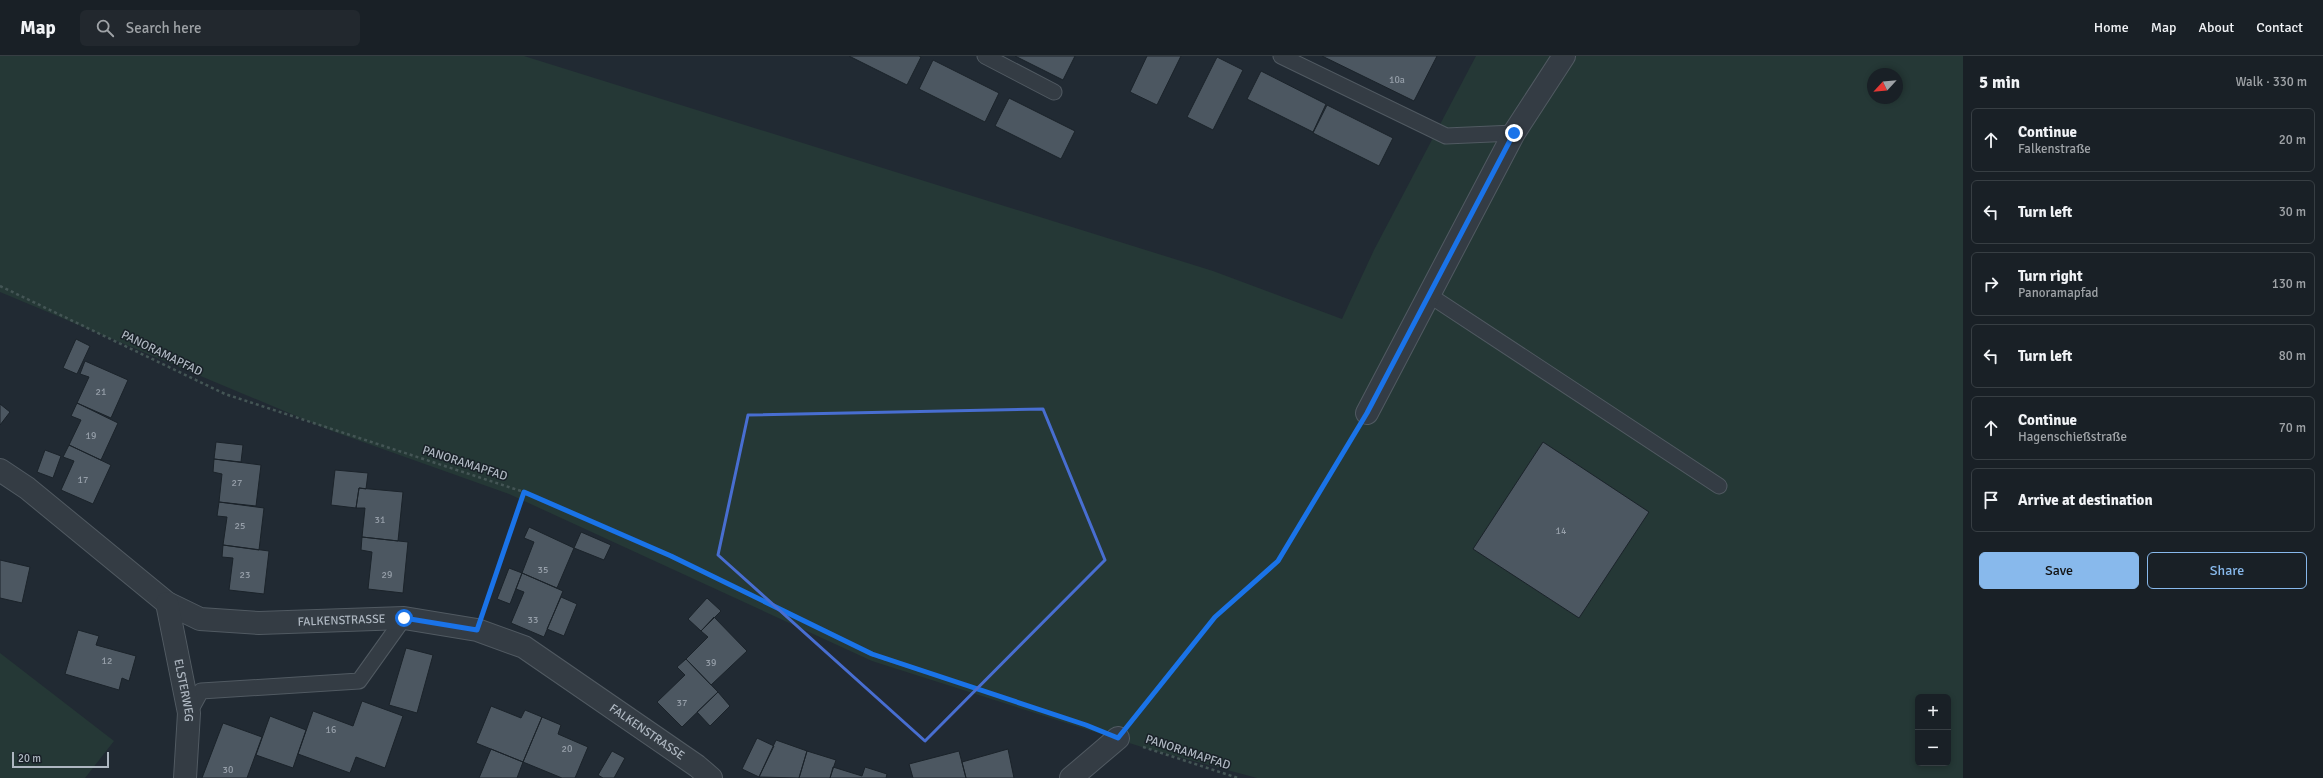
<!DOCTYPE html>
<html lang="en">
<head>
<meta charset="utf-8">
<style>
	:root { --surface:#192026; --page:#22282e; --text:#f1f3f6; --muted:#9fa3a7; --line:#373e43; --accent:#88b9ec }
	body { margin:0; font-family:Signika,sans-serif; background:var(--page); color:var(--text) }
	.controls { position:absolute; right:12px; bottom:12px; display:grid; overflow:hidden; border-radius:6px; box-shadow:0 2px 6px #0003 }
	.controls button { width:36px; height:36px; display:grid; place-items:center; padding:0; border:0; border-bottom:1px solid var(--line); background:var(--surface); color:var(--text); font:20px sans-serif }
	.compass { position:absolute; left:1867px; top:12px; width:36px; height:36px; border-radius:50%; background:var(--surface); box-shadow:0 2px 6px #0003; rotate:244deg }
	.scale { position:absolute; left:12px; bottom:10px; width:97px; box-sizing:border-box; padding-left:4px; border:2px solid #aeb7c1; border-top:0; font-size:11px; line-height:14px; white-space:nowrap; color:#aeb7c1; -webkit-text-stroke:3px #192128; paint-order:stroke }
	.stop { position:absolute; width:12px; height:12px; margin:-9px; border:3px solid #1a73e8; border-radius:50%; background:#fff }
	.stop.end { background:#1a73e8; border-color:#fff; box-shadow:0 1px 4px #0008 }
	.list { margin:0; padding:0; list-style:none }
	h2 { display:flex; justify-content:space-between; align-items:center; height:52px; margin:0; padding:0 16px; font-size:17px }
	h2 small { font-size:13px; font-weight:400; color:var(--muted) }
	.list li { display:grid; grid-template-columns:26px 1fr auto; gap:12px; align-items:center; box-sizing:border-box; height:64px; margin:0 8px 8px; padding:0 8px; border:1px solid var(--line); border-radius:6px }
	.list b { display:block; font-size:15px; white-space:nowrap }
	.list p { margin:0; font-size:13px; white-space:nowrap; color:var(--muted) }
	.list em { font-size:13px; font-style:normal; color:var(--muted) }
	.actions { display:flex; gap:8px; padding:12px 16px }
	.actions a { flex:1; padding:9px 0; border:1px solid var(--accent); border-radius:6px; text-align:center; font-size:14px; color:var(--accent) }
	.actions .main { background:var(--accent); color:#111 }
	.icon { flex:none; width:22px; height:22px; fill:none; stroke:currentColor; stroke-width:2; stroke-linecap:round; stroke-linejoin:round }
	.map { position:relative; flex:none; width:1963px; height:722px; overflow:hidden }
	header { display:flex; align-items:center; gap:24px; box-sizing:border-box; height:56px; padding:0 20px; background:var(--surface); border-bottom:1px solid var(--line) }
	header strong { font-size:19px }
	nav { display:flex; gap:22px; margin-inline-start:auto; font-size:14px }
	.search { width:280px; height:36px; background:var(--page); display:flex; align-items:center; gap:10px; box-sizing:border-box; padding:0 14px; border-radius:6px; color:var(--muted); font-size:15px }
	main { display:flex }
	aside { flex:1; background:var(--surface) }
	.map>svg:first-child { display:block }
	.green { fill:#253836; fill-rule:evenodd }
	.building { fill:#4c5761; stroke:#1b232a }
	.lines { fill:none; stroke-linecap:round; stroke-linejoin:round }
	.lane-casing { stroke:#515a62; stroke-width:17 }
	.street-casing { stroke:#515a62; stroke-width:24 }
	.path { stroke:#455; stroke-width:2.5; stroke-dasharray:3 3; stroke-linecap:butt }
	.lane { stroke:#343c44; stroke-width:15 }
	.street { stroke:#343c44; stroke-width:22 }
	.route { stroke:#1a73e8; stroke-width:5 }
	.marked { fill:none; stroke:#486ed1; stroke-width:3; stroke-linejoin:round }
	.labels { text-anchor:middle; stroke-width:3; stroke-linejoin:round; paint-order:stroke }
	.number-label { font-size:10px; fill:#969fa9 }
	.street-label { font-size:12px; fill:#aeb7c1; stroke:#192128 }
</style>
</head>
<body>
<header>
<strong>Map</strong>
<div class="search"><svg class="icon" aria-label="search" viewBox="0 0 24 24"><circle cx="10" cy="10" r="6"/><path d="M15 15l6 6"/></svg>Search here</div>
<nav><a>Home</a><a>Map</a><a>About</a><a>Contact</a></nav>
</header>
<main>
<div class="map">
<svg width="1963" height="722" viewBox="0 0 1963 722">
	<rect width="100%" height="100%" fill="#212a33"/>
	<path class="green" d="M 0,0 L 524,0 L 1213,215 L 1342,263 L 1374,194 L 1476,0 L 1963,0 L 1963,722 L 1257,722 L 1145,692 L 872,605 L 509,438 L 332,375 L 0,236 ZM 1873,18 L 1897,18 L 1897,42 L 1873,42 ZM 1918,641 L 1948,641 L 1948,707 L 1918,707 Z
		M 0,597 L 114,685 L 85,722 L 0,722 Z"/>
	<path class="building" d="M 849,0 L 919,0 L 921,1 L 907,29 Z
		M 1015,0 L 1075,0 L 1063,24 Z
		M 1147,0 L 1181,0 L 1157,49 L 1130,36 Z
		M 1322,0 L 1437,0 L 1414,45 Z
		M 1217,1 L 1243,14 L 1213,74 L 1187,61 Z
		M 933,4 L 999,37 L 985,66 L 919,33 Z
		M 1261,15 L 1326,48 L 1313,76 L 1247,43 Z
		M 1009,42 L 1075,75 L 1061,103 L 995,70 Z
		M 1327,49 L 1393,82 L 1379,110 L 1313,77 Z
		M 76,283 L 90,290 L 77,318 L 63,312 Z
		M 85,305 L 128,324 L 111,362 L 77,347 L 89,321 L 80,318 Z
		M 77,347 L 118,367 L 101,404 L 69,389 L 81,364 L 71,360 Z
		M 0,348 L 10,356 L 0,369 Z
		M 216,386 L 243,389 L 241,406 L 214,403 Z
		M 1543,386 L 1649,456 L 1579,562 L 1473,493 Z
		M 69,389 L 111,409 L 93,448 L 61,434 L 74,405 L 63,401 Z
		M 45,394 L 61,400 L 53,422 L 37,416 Z
		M 214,403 L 261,409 L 256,450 L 219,446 L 222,418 L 213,416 Z
		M 335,414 L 368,417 L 366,433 L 359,432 L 356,452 L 331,449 Z
		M 359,432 L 403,436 L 398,485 L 362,481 L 365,452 L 356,452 Z
		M 219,446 L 264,452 L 259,494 L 223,489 L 227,461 L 217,460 Z
		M 529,471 L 574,492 L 557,532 L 522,517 L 534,486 L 524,482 Z
		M 581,476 L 611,489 L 604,504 L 574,492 Z
		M 362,481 L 408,486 L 403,537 L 368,533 L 372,496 L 361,494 Z
		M 223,489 L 269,495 L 264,538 L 229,534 L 233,502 L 222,501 Z
		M 0,504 L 30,511 L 22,547 L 0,542 Z
		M 509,512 L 522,517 L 510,548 L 497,543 Z
		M 522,517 L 563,535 L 544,581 L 511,567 L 524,536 L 516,533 Z
		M 561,541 L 577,548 L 564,580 L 547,573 Z
		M 707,542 L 721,555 L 701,575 L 688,563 Z
		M 714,561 L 747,595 L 711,629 L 686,603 L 708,581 L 701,575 Z
		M 78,574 L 99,580 L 96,589 L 136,600 L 129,625 L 122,622 L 119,634 L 65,618 Z
		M 406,592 L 433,599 L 417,657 L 389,649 Z
		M 686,603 L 718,636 L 682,671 L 657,646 L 685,619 L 677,611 Z
		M 718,636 L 730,650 L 710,670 L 697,656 Z
		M 362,645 L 403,660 L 385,712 L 356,701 L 350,717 L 298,698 L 313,655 L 353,670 Z
		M 491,650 L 521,662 L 525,654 L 542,661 L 523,706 L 476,687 Z
		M 270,660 L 306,674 L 293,712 L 256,699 Z
		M 542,661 L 561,669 L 558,678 L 588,691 L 575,722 L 562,722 L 523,706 Z
		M 223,667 L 262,681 L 247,722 L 202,722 Z
		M 757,682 L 774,690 L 759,721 L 742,713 Z
		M 776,684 L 807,695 L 799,722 L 759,721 Z
		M 491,693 L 523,706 L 517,722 L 479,722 Z
		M 1008,693 L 1014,722 L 966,722 L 962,706 Z
		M 612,695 L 625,702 L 614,722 L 603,722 L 598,719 Z
		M 807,695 L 836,704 L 830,722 L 799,722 Z
		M 959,695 L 966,722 L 913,722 L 909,708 Z
		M 833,711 L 862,720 L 865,711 L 887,718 L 886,722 L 830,722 Z"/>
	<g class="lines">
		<defs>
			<path id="lane" d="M 985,0 L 1054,36
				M 1281,0 L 1446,80 L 1514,77
				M 1429,239 L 1719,430
				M 189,657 L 201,635 L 359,625 L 404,562"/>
			<g id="street">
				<path d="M 1367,357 L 1514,77 L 1564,0"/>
				<path id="s1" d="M 0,414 L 27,432 L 167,547 L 200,563 L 259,567 L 404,562 L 477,574 L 524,591 L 697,710 L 711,722"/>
				<path id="s2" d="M 167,547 L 189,657 L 185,722"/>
				<path d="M 1071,722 L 1118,682"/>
			</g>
		</defs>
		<use href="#lane" class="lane-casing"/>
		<use href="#street" class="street-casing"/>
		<path class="path" d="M 0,230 L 225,338 L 524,436 L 671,500 L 872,599 L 1088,670
			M 486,548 L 524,436
			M 1136,659 L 1215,561 L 1279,505 L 1353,380
			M 1143,691 L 1238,722"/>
		<use href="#lane" class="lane"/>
		<use href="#street" class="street"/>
	</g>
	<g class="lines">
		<path class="route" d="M 404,562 L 477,574 L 524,436 L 671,500 L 872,598 L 1086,669 L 1118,682 L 1215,561 L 1278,505 L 1367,357 L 1514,77"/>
	</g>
	<path class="marked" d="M 1043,353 L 1105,504 L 925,685 L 718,499 L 748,359 Z"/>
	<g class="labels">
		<g class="number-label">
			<text x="1397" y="27">10a</text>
			<text x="101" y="339">21</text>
			<text x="91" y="383">19</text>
			<text x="83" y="427">17</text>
			<text x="237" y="430">27</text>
			<text x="380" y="467">31</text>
			<text x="240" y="473">25</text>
			<text x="1561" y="478">14</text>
			<text x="543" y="517">35</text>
			<text x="245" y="522">23</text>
			<text x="387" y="522">29</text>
			<text x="533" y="567">33</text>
			<text x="107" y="608">12</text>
			<text x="711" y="610">39</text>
			<text x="682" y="650">37</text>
			<text x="331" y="677">16</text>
			<text x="567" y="696">20</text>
			<text x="228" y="717">30</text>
		</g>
		<g class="street-label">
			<text transform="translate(162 297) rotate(26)" y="4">PANORAMAPFAD</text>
			<text transform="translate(465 407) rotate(18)" y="4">PANORAMAPFAD</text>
			<text dy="4" stroke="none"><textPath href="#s1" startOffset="392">FALKENSTRASSE</textPath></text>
			<text dy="4" stroke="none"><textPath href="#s2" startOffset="89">ELSTERWEG</textPath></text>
			<text dy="4" stroke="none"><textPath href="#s1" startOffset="728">FALKENSTRASSE</textPath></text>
			<text transform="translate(1188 696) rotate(18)" y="4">PANORAMAPFAD</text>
		</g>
	</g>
</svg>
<div class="controls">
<button>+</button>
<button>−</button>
</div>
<svg class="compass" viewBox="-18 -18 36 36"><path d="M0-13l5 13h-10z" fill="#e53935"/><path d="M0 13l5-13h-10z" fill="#9fa3a7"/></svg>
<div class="scale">20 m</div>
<div class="stop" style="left:404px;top:562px"></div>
<div class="stop end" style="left:1514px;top:77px"></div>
</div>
<aside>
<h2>5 min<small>Walk · 330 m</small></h2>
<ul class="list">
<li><svg class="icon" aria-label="ahead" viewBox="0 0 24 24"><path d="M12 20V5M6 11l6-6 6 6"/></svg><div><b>Continue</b><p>Falkenstraße</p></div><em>20 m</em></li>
<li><svg class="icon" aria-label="left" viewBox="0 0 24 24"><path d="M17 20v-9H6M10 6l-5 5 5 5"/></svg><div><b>Turn left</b></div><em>30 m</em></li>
<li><svg class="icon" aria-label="right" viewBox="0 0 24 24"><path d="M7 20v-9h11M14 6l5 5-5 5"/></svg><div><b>Turn right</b><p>Panoramapfad</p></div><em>130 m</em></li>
<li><svg class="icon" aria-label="left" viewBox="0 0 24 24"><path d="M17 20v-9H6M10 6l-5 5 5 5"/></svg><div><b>Turn left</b></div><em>80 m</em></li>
<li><svg class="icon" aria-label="ahead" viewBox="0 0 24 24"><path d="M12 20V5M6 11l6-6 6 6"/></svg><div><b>Continue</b><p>Hagenschießstraße</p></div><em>70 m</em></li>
<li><svg class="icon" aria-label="arrive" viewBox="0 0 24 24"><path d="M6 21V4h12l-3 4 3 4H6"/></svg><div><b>Arrive at destination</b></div></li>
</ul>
<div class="actions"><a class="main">Save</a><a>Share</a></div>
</aside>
</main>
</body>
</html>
